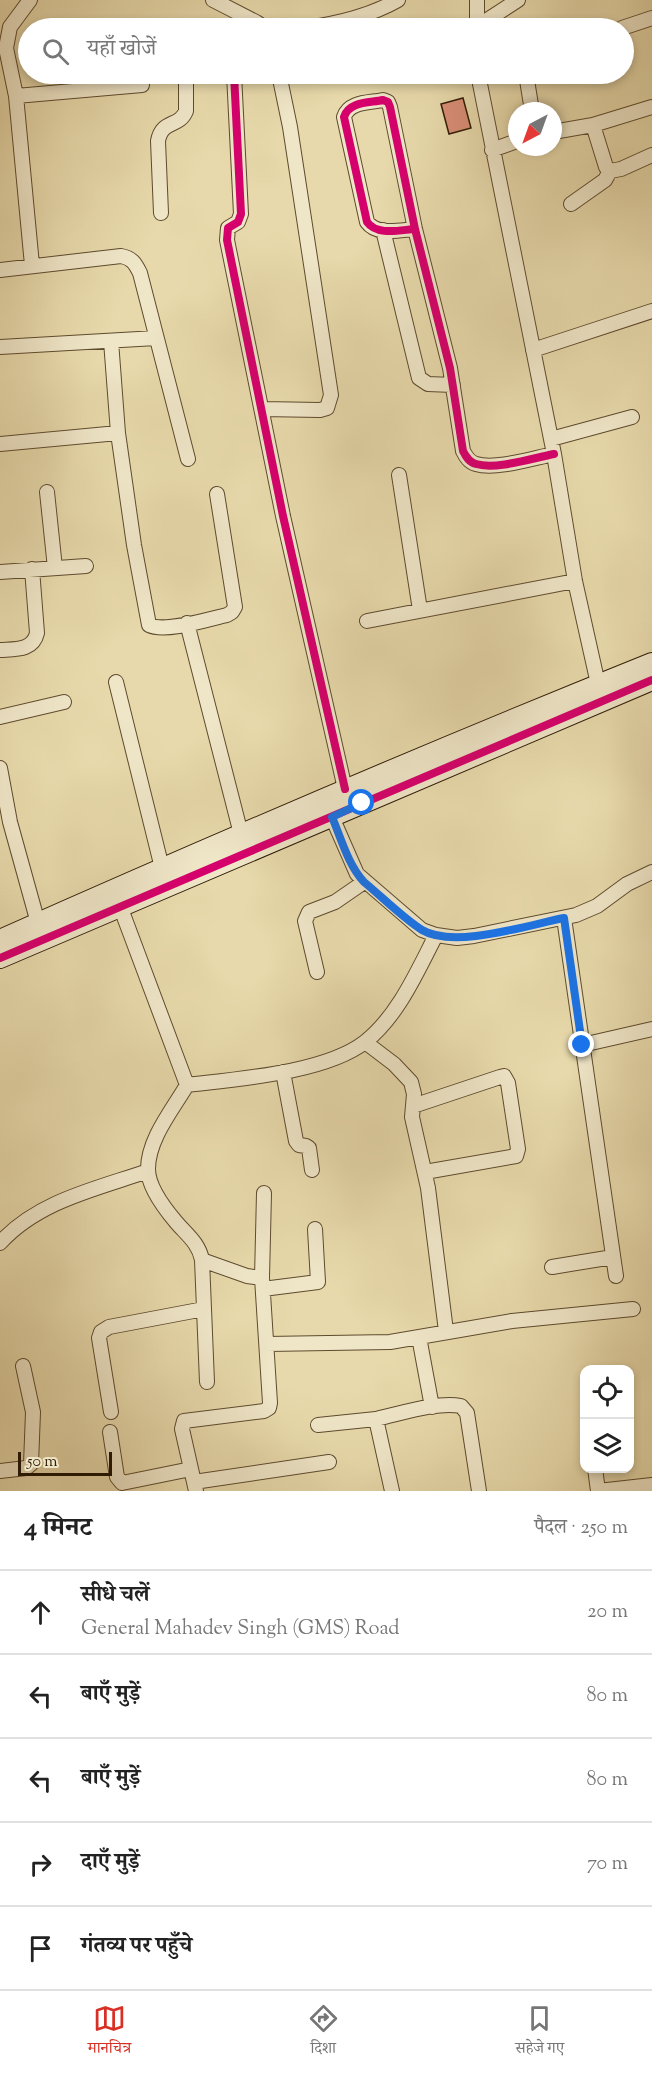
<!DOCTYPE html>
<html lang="hi">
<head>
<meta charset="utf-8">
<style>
	:root { --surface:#fff; --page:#f2f2f2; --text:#222; --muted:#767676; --line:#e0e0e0; --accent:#d93025 }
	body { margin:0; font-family:"Sorts Mill Goudy","Noto Serif Devanagari",serif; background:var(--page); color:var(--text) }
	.controls { position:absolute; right:18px; bottom:18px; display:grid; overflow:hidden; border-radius:12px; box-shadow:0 3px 9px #0003 }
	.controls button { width:54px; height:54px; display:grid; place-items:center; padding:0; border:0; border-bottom:2px solid var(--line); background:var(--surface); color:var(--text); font:30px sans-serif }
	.compass { position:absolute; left:508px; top:102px; width:54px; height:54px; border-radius:50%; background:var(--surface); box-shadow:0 3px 9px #0003; rotate:221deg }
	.scale { position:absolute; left:18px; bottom:15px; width:94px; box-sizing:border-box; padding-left:6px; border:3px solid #301c05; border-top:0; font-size:16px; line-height:21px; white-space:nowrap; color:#301c05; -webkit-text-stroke:4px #efe6c8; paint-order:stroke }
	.stop { position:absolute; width:18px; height:18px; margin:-14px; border:4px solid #1a73e8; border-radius:50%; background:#fff }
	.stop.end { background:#1a73e8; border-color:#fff; box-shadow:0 2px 6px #0008 }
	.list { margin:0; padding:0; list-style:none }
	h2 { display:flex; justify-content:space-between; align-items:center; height:78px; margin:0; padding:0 24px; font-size:26px }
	h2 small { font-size:20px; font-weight:400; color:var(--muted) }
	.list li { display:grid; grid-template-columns:39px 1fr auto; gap:18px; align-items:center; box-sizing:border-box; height:84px; padding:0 24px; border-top:2px solid var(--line) }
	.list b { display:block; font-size:22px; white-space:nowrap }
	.list p { margin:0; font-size:20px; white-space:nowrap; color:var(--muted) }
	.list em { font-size:20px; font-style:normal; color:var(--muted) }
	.icon { flex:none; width:33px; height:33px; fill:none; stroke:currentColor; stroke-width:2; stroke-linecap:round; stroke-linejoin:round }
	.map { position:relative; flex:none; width:652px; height:1491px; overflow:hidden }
	.search { position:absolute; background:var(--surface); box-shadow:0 3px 9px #0003; left:18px; right:18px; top:18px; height:66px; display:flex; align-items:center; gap:15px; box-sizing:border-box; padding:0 21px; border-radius:33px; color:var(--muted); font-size:22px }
	.sheet { height:498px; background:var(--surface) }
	nav { display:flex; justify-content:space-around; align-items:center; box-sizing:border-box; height:84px; border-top:2px solid var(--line); background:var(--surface); font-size:16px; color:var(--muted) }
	nav a { display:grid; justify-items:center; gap:3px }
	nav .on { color:var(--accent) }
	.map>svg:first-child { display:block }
	.building { fill:#d98e76; stroke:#301c05; stroke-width:1.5 }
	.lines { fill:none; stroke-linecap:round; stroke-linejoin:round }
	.street-casing { stroke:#5e4b2e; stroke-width:16 }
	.secondary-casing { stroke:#301c05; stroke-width:22 }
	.street { stroke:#efe6c8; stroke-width:14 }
	.secondary { stroke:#efe6c8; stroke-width:20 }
	.cycleway-casing { stroke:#efe6c8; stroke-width:11 }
	.cycleway { stroke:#d6006c; stroke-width:8 }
	.route { stroke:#1a73e8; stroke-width:8 }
</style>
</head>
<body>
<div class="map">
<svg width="652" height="1491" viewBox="0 0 652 1491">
	<rect width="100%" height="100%" fill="#e7d9ab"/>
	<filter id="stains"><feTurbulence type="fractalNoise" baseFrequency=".00333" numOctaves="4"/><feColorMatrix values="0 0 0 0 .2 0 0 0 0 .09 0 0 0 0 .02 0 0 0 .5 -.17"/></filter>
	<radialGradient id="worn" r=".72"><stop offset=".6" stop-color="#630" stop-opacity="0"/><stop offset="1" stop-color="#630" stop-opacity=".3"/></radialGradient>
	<path class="building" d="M 463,98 L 471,128 L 449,134 L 441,104 Z"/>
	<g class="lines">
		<defs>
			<path id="street" d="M 30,0 L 10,27 L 6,48 L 16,96 L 32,265
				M 213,0 L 256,22 L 265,28
				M 478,26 L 518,0
				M 307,28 C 338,23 370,16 398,0
				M 477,28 L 477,0
				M 622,28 L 652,18
				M 234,74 L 241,214 L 238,222 L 228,228 L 227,240 L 283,516 L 345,789
				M 478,74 L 554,454 L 575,581 L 598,684
				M 526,74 L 532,111
				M 16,96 L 142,85
				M 593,125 L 606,167 L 610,171 L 621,169 L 652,155
				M 553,132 L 593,125 L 652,107
				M 492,150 L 517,141
				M 571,204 L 605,180 L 610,171
				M 161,213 L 158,141 C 162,119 179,128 186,111 L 186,74
				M 415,229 C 400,230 377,236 367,222 L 344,117 C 349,101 370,103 383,100 L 388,102 L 390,107 L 415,229 L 450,368 L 463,451 C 466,457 469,462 476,464 C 496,470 533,458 554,454
				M 383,230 L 419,378 L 428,384 L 453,385
				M 0,270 L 121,256 C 132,258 135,263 140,273 L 188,459
				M 111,341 L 118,433 L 134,545 L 149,625 C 165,633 209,619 227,615 L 232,612 L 235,607 L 217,494
				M 0,347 L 156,338
				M 533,350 L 652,311
				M 262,409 L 320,410 L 327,408 L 331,395 L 290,127 L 279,74
				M 551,439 L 632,417
				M 0,444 L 118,433
				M 399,475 L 420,610
				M 47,492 L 55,568
				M 0,572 L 86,566
				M 367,621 L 575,581
				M 187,623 L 241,834
				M 0,650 C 15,649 33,651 37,633 L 32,569
				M 116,682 L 162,868
				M 0,717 L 64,702
				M 0,768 L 10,822 L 38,923
				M 332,817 L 357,874 L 422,930 L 436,935 L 457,938 L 474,936 L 576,915 L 597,906 L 627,884 L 652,872
				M 120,906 L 187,1085 C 173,1109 148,1139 148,1169 C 148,1187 165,1209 176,1222 C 186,1234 199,1243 202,1260 L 247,1276 L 262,1278
				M 564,918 L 616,1276
				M 317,972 L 305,921 L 309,912 L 335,902 L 364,882
				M 365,1042 L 394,1064 L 411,1082 L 414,1094 L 412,1117 L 428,1188 L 446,1331
				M 582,1045 L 652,1029
				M 283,1072 L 296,1141 L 299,1145 L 306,1146 L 309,1148 L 312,1170
				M 187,1085 C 237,1079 325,1073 365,1042 C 398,1016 417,972 436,935
				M 413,1106 L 500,1077 L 504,1076 L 508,1083 L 518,1149 L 516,1156 L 425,1172
				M 0,1243 C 38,1201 96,1189 148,1171
				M 202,1260 L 207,1382
				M 552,1267 L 613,1257
				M 263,1289 L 318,1282 L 315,1229
				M 419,1337 L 432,1407
				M 267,1344 L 390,1342 L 512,1321 L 633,1309
				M 111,1412 L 99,1338 L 101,1332 L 109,1327 L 204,1309
				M 318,1425 L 376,1419
				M 110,1432 L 117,1477 L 122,1483 L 191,1469
				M 595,1468 L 598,1491
				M 0,1471 L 26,1468 L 31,1464 L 33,1412 L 23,1366
				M 194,1482 L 329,1462
				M 196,1491 L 182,1429 L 184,1421 L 264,1411 L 269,1408 L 270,1403 L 262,1278 L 264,1193
				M 392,1491 L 376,1419 C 400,1414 437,1401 461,1406 L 467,1413 L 479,1491
				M 598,1491 L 652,1485"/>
			<path id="secondary" d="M 0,940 C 216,844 433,751 652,663
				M 0,958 L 652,680"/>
		</defs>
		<use href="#street" class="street-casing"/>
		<use href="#secondary" class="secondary-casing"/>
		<use href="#street" class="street"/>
		<use href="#secondary" class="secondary"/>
		<defs>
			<path id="cycleway" d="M 234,74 L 241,214 L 238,222 L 228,228 L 227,240 L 283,516 L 345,789
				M 415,229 C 400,230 377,236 367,222 L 344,117 C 349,101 370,103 383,100 L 388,102 L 390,107 L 415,229 L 450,368 L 463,451 C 466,457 469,462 476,464 C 496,470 533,458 554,454
				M 0,958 L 652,680"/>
		</defs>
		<use href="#cycleway" class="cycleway-casing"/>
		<use href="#cycleway" class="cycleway"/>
	</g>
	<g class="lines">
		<path class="route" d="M 362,803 L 332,817 C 341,838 348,865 364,882 C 381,896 404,919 422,930 C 454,949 528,925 564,918 L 582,1045"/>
	</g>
	<rect width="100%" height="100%" filter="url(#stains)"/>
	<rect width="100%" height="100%" fill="url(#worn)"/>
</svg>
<div class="controls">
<button><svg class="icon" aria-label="locate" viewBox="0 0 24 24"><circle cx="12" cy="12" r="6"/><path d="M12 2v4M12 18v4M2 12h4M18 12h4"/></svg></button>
<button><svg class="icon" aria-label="layers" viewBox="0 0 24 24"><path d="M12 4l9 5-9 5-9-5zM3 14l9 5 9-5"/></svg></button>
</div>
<svg class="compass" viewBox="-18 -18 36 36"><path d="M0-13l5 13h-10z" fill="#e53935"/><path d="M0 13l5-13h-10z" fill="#767676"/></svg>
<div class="scale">50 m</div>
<div class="stop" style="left:362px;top:803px"></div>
<div class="stop end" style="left:582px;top:1045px"></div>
<div class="search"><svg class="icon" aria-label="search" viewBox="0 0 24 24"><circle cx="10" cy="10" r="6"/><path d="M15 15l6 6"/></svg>यहाँ खोजें</div>
</div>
<section class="sheet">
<h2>4 मिनट<small>पैदल · 250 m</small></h2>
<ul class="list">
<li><svg class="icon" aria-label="ahead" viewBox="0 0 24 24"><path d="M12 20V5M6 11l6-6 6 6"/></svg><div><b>सीधे चलें</b><p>General Mahadev Singh (GMS) Road</p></div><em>20 m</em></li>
<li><svg class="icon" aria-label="left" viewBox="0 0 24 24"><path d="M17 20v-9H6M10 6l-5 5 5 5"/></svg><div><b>बाएँ मुड़ें</b></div><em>80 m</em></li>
<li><svg class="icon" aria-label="left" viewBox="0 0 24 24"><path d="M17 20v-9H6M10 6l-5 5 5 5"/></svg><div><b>बाएँ मुड़ें</b></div><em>80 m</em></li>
<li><svg class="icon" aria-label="right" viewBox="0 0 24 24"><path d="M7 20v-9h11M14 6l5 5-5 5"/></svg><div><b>दाएँ मुड़ें</b></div><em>70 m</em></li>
<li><svg class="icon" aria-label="arrive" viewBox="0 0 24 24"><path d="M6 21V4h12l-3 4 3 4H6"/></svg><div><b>गंतव्य पर पहुँचे</b></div></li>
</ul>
</section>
<nav>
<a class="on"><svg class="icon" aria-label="map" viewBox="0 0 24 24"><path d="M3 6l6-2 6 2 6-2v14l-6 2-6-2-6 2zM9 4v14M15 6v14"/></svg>मानचित्र</a>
<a><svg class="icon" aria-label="directions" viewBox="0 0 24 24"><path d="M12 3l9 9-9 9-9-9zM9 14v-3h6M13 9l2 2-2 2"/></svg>दिशा</a>
<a><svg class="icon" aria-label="saved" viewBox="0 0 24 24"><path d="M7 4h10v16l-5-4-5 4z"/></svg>सहेजे गए</a>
</nav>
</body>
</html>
